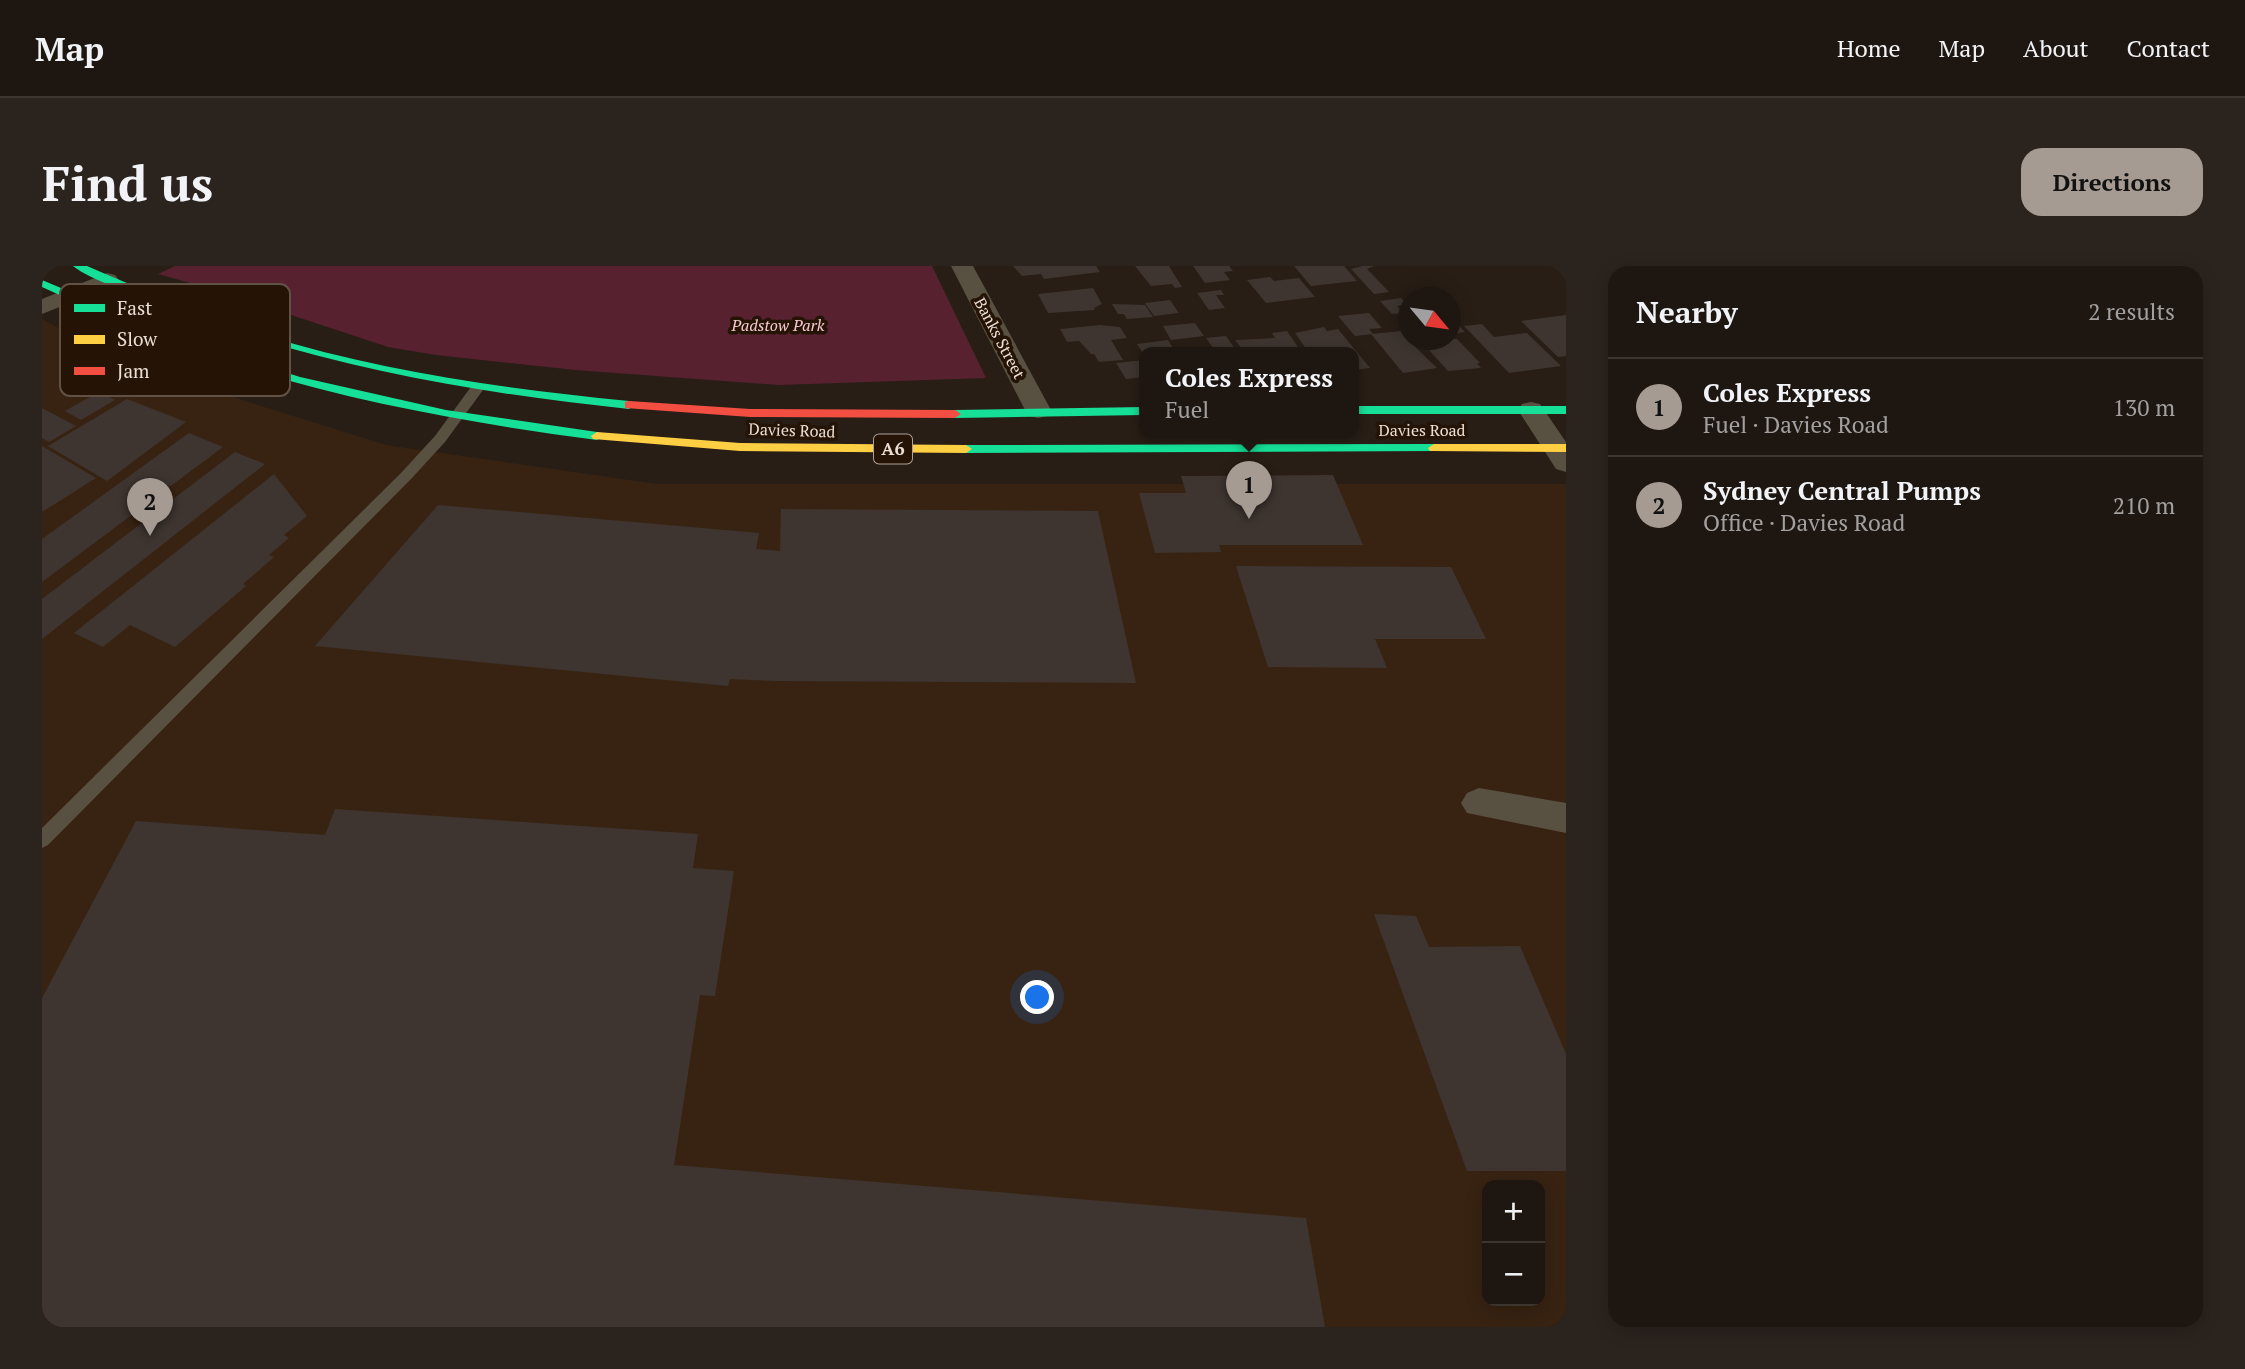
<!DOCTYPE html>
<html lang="en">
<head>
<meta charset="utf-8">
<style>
	:root { --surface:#1e1610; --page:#2b231e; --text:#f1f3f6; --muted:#a19f9f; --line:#3c3530; --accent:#a69b92 }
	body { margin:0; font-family:"PT Serif",serif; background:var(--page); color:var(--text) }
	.controls { position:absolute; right:21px; bottom:21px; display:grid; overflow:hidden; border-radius:14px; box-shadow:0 4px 18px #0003 }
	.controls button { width:63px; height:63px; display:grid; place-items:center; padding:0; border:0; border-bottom:2px solid var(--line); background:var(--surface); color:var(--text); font:35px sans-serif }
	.compass { position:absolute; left:1356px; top:21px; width:63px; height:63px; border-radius:50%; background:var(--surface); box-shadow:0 4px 18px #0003; rotate:119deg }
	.you { position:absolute; left:996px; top:732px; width:24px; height:24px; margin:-18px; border:5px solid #fff; border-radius:50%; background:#1a73e8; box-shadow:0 0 0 10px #1a73e833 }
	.badge { display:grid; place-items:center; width:46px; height:46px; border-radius:50%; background:var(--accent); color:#111; font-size:23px; font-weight:700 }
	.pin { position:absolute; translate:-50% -58px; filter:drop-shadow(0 2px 4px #0008) }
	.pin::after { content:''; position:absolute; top:37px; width:24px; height:21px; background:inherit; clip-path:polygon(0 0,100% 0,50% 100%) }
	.popup { position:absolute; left:1097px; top:81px; width:220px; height:91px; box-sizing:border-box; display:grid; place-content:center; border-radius:14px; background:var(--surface); filter:drop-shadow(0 2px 5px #0005); font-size:23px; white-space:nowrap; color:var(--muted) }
	.popup b { font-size:26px; color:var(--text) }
	.popup::after { content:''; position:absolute; left:50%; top:100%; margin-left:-14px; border:14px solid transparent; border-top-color:var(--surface) }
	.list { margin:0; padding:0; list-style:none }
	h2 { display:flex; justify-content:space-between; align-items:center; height:91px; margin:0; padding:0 28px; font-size:30px }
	h2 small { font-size:23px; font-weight:400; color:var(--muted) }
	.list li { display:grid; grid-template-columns:46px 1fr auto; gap:21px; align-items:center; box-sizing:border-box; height:98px; padding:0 28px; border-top:2px solid var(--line) }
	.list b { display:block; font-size:26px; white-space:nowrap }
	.list p { margin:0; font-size:23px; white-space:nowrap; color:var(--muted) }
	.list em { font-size:23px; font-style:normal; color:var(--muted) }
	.map { position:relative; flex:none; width:1524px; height:1061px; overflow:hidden; border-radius:21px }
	header { display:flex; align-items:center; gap:42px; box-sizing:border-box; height:98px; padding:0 35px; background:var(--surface); border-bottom:2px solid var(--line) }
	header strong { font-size:33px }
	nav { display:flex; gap:38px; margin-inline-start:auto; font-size:24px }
	.intro { display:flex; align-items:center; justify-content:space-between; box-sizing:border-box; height:168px; padding:0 42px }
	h1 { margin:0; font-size:49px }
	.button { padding:18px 32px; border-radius:21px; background:var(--accent); color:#111; font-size:24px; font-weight:700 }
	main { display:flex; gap:42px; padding:0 42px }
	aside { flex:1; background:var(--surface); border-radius:21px; box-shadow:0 4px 18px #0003 }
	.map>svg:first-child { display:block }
	.built { fill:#382312; fill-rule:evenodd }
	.green { fill:#572130 }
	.building { fill:#3e3530 }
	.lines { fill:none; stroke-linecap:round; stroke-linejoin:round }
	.lane { fill:#585141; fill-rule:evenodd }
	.street { fill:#585141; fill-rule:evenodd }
	.fast { fill:#16e098; fill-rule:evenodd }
	.slow { fill:#ffcf43; fill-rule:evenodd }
	.jam { fill:#f24e42; fill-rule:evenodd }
	.labels { text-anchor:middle; stroke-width:7; stroke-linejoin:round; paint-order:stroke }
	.far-park-label { font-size:16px; font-style:italic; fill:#f4c8d1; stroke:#251406 }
	.far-street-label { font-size:16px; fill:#eaded5; stroke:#251406 }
	.shield { fill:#251406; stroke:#afa197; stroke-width:2 }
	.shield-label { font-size:18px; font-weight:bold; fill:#eaded5 }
	.key { fill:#251406; stroke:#605144; stroke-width:2 }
	.key-label { font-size:19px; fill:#eaded5 }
</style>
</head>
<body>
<header>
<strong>Map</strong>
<nav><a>Home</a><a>Map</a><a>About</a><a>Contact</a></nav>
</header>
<div class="intro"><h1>Find us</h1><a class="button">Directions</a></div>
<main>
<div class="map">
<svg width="1524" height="1061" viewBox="0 0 1524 1061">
	<rect width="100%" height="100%" fill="#281e16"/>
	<path class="built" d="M 0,53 L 79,96 L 344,179 L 615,218 L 1524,218 L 1524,1061 L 0,1061 ZM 1445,919 L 1498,919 L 1498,1035 L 1445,1035 Z"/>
	<path class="green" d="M 133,0 L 890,0 L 944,112 L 737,119 L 533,104 L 394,89 L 346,81 L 170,23 L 116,8 Z"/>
	<path class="building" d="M 971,0 L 1054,0 L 1058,6 L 1002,13 L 999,8 L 980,10 Z
		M 1093,0 L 1127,0 L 1140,21 L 1133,22 L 1130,18 L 1109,20 Z
		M 1151,0 L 1187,0 L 1191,5 L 1182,6 L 1188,14 L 1163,17 Z
		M 1252,0 L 1302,0 L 1315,15 L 1269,20 Z
		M 1320,0 L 1332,0 L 1325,3 L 1347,26 L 1332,28 L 1309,3 Z
		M 1228,11 L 1232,15 L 1257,12 L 1273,31 L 1224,37 L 1205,14 Z
		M 1051,22 L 1060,38 L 1052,42 L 1053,44 L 1006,47 L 996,28 Z
		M 1179,24 L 1182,29 L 1174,29 L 1183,42 L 1167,44 L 1155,27 Z
		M 1359,32 L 1365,38 L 1355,40 L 1362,47 L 1350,48 L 1338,35 Z
		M 1128,34 L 1137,47 L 1112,50 L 1103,37 Z
		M 1070,38 L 1103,39 L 1111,51 L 1085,53 L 1082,48 L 1076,48 Z
		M 1327,47 L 1340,62 L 1327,63 L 1331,68 L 1313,70 L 1296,50 Z
		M 1524,49 L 1524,90 L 1516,91 L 1479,55 Z
		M 1408,51 L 1423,66 L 1408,68 Z
		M 1153,57 L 1162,70 L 1129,74 L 1121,60 Z
		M 1440,58 L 1452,71 L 1485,67 L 1519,100 L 1467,107 L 1422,60 Z
		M 1058,59 L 1078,61 L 1085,72 L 1069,74 L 1081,94 L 1057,96 L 1052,88 L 1049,88 L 1037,75 L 1025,76 L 1018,63 Z
		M 1282,61 L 1285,65 L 1296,63 L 1328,102 L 1312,104 L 1312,87 L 1267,87 L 1253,67 Z
		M 1245,65 L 1256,81 L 1248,82 L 1251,87 L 1203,87 L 1193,74 L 1233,72 L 1230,67 Z
		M 1360,65 L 1366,74 L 1395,102 L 1361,107 L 1329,68 Z
		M 1184,70 L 1196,87 L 1142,87 L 1171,82 L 1164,72 Z
		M 1415,73 L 1438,97 L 1435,97 L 1439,102 L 1406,105 L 1378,74 Z
		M 1126,74 L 1134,87 L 1101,87 L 1095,78 Z
		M 1102,94 L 1102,111 L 1084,113 L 1074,97 Z
		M 57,126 L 73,134 L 39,154 L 23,145 Z
		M 85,133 L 144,156 L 65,215 L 6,180 Z
		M 0,142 L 34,160 L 7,176 L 0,172 Z
		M 147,167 L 181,181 L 0,316 L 0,273 Z
		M 0,180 L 54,212 L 0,246 Z
		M 193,186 L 223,198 L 0,373 L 0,333 Z
		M 232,208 L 265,250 L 242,269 L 247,272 L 227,289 L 232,291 L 201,318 L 204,320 L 133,381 L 88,359 L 61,381 L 32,367 Z
		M 1291,209 L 1321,279 L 1177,279 L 1179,286 L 1113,287 L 1097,227 L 1144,227 L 1139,210 Z
		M 396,239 L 717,267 L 714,283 L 738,285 L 739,243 L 1056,245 L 1094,417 L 733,415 L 688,413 L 686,420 L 273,380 Z
		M 1194,300 L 1409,301 L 1444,373 L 1333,373 L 1345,402 L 1226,401 Z
		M 293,543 L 656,568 L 651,602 L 692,605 L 673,730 L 658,729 L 632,899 L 1264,952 L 1283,1061 L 0,1061 L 0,732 L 94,555 L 283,569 Z
		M 1332,648 L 1374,650 L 1387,681 L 1478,680 L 1524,788 L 1524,905 L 1425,905 Z"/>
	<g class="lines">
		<path class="lane" d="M 436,117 L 442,121 L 441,124 L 403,176 L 369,213 L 6,579 L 0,582 L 0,562 L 359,207 L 393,170 L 431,118 Z"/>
		<path class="street" d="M 909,0 L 931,0 L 1009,144 L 1005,150 L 996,152 L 987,150 L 983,144 Z
			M 65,7 L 73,9 L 77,14 L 73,19 L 0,48 L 0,33 Z
			M 1489,136 L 1498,138 L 1524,176 L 1524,206 L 1514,203 L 1476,144 L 1480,138 Z
			M 1437,522 L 1524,537 L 1524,567 L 1425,547 L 1419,537 L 1425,527 Z"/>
		<path class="fast" d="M 31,0 L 45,0 C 103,25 162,50 222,69 C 341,106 464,123 587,135 L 593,139 L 587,143 C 425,126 265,98 113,36 C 91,27 48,14 31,0 Z
			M 0,14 L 140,73 L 258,111 L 404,144 L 555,166 L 561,170 L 555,174 C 418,156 282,131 151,85 C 100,67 50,44 0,21 Z
			M 1312,140 L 1524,140 L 1524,148 L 1312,148 Z
			M 1102,141 L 1102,149 L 913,152 L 907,148 L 913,144 Z
			M 1392,178 L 1398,182 L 1396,185 L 924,187 L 918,183 L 924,179 Z"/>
		<path class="slow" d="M 555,166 L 698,177 L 924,179 L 930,183 L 924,187 L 698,185 L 551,173 L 549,170 Z
			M 1392,178 L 1524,178 L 1524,186 L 1388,185 L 1386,182 Z"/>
		<path class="jam" d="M 587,135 L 708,143 L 913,144 L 919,148 L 913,152 L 708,151 L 583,142 L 583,136 Z"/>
	</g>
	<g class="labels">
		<g class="far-park-label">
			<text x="736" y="65">Padstow Park</text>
		</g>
		<g class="far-street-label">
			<text transform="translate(958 72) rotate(62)" y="6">Banks Street</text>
			<text transform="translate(750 164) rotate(2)" y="6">Davies Road</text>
			<text x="1380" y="170">Davies Road</text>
		</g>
		<rect class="shield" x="832" y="168.5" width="38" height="29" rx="5"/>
		<g class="shield-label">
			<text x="851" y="189">A6</text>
		</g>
	</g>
	<rect x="18" y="18" width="230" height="112" rx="10" class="key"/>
	<rect x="32" y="38" width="31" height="8" fill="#16e098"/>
	<rect x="32" y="69" width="31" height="9" fill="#ffcf43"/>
	<rect x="32" y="101" width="31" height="8" fill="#f24e42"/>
	<g class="key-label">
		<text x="75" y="49">Fast</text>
		<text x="75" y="80">Slow</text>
		<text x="75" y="112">Jam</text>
	</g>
</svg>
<div class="controls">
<button>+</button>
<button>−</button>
</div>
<svg class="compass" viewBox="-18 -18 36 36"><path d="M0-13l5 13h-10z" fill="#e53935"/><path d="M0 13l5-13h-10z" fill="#a19f9f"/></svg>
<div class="you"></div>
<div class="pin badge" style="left:1207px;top:253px">1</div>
<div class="popup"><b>Coles Express</b>Fuel</div>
<div class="pin badge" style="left:108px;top:270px">2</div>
</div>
<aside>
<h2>Nearby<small>2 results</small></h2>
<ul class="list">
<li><span class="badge">1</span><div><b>Coles Express</b><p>Fuel · Davies Road</p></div><em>130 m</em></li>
<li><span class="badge">2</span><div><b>Sydney Central Pumps</b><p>Office · Davies Road</p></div><em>210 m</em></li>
</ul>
</aside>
</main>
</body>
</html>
